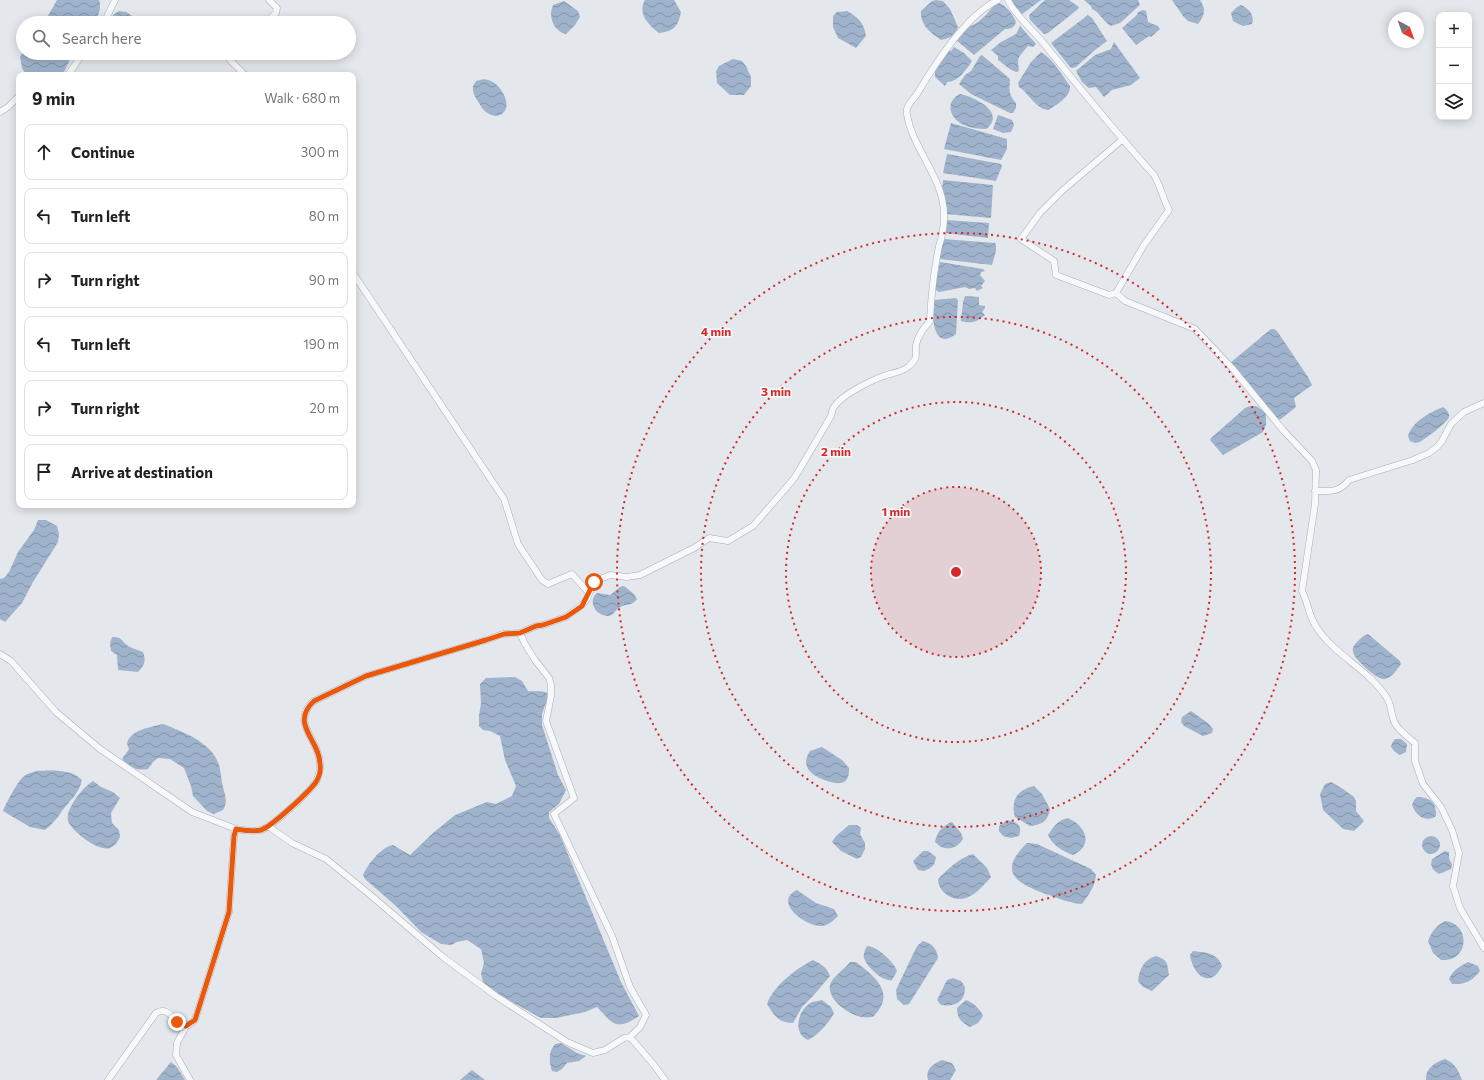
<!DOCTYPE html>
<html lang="en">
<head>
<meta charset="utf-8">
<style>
	:root { --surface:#fff; --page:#f2f2f2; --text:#202124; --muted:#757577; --line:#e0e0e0 }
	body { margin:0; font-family:Commissioner,sans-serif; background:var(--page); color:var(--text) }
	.controls { position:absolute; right:12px; top:12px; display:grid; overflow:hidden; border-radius:8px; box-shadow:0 2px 10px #0003 }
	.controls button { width:36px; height:36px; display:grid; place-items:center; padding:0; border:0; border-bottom:1px solid var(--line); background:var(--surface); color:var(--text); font:20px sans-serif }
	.compass { position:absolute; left:1388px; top:12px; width:36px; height:36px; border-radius:50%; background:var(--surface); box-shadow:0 2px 10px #0003; rotate:139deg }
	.stop { position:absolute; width:12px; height:12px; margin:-9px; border:3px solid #ea580c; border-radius:50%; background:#fff }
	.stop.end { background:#ea580c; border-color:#fff; box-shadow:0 1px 4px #0008 }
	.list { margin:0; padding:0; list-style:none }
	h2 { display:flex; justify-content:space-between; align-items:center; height:52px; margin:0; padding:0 16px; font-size:17px }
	h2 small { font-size:13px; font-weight:400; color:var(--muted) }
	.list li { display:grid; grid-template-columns:26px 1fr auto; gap:12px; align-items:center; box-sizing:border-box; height:56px; margin:0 8px 8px; padding:0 8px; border:1px solid var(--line); border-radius:8px }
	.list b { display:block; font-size:15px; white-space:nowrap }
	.list em { font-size:13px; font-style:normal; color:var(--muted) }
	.icon { flex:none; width:22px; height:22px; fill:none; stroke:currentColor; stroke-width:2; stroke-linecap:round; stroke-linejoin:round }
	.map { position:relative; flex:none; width:1484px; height:1080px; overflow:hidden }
	.search { position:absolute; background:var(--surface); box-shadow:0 2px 10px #0003; left:16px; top:16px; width:340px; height:44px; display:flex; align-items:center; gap:10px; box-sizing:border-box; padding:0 14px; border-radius:22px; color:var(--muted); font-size:15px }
	.panel { position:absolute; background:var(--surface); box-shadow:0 2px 10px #0003; left:16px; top:72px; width:340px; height:436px; border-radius:8px }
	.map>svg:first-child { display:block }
	.water { fill:url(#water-waves) }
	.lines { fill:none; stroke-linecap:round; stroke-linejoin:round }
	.minor-casing { stroke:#a9aeb7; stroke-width:7 }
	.minor { stroke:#f7f8fa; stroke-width:6 }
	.route { stroke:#ea580c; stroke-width:5 }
	.ring { fill:none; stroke:#d62828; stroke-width:2; stroke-dasharray:2 4 }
	.centre { fill:#d62828; stroke:#f4f6f9; stroke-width:2 }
	.ring-label { font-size:12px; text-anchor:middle; font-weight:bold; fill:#d62828; stroke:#f4f6f9; stroke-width:3.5; stroke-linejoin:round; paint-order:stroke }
</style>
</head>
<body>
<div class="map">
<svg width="1484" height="1080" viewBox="0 0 1484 1080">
	<defs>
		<pattern id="water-waves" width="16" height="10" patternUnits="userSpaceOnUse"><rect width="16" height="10" fill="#9fb4cc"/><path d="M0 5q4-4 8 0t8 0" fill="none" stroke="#8293a7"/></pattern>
	</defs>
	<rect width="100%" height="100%" fill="#e4e7ec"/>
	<path class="water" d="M 57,0 L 99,0 C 102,9 98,15 94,23 L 44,23 Z
		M 645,0 L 674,0 L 681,12 C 678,27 674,31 659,33 C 649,25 637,14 645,0 Z
		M 936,0 L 943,1 L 950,9 L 958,27 C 955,36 950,38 941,40 C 930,32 920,25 921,11 L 932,1 Z
		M 1009,0 L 1041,0 L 1021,15 Z
		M 1045,0 L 1069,0 L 1079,7 L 1078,9 L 1048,33 L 1044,34 L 1030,20 L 1029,15 Z
		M 1084,0 L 1138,0 L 1140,5 L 1120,23 L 1111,26 C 1103,22 1100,12 1092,9 L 1091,6 Z
		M 1172,0 L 1200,0 C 1206,9 1205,15 1198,24 L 1188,21 L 1183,16 Z
		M 564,1 L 578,11 L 580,17 L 575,25 L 566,34 C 553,31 548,16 553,5 Z
		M 997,2 C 1006,5 1013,14 1016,22 C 1014,28 1011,29 1005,29 L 974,55 L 956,40 L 966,29 L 978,22 L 986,15 Z
		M 1241,5 C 1249,9 1255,15 1252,24 L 1243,26 L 1233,21 L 1231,13 L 1237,7 Z
		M 1143,10 L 1146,11 L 1148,22 L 1158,26 L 1160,29 L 1151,37 L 1149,36 L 1136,45 L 1122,28 L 1137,15 L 1138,12 Z
		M 119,11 L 126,12 L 143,23 L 111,23 L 113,15 Z
		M 847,11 C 859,18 864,23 866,36 L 856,48 L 838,38 L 833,27 L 833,16 L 837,12 Z
		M 1088,15 L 1092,18 L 1107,41 L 1095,50 L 1076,67 L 1072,68 L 1070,67 L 1051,43 Z
		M 1020,26 L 1036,44 L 1033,47 L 1028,46 C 1018,58 1017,56 1019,71 L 1017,72 C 1010,71 1004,64 998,60 L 998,56 L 991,50 L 1001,42 L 1016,34 Z
		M 1114,42 L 1140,78 L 1131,85 L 1112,90 L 1104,97 L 1096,87 L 1089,88 L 1082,82 L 1076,71 L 1095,55 L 1111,49 Z
		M 954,47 L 964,53 L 972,61 C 966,70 958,82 947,82 L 945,86 L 935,77 L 935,72 L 933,69 L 949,50 L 951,51 Z
		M 23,52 L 23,53 L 73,53 L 64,72 L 61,75 L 26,75 L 22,68 L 20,57 Z
		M 1041,52 C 1053,59 1062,75 1070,86 C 1071,97 1057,104 1049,110 C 1036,110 1029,93 1019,87 L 1018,83 L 1031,62 Z
		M 982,55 L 1010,79 C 1009,90 1009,95 1016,103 L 1016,108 L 1013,113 L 1010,113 L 971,94 L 959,84 L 965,75 L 971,71 L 980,56 Z
		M 733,59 L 742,61 L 746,66 L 751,77 L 751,86 L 744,95 L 730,95 L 717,83 L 716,71 L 719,66 Z
		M 484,79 C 493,81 496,83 501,90 C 518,114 491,127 479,103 C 476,98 472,93 473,86 L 476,81 Z
		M 960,94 C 975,97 1007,113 986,129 C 979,129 971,128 964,125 C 950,119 944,102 960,94 Z
		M 998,115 L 1012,120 L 1014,125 L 1011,132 L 1003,133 L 993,129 Z
		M 951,123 L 1007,139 L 1007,149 L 1001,160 L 944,149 Z
		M 947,154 L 1001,164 L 1002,166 L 996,181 L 943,173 Z
		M 943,180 L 993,185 L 991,218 L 945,214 L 942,191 Z
		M 946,220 L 989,223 L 988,238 L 944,233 Z
		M 943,239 L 995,243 L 996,245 L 996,251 L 992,265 L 939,259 Z
		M 940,262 L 983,269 L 985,271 L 981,272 L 980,275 L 985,281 L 981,286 L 983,288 L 977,291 L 975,288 L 969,289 L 965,287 L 939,292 L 934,289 Z
		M 965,296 L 979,297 L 979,305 L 985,306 L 985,308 L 982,312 L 985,315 C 977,322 971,324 961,321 L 963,302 Z
		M 956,298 L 958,300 L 956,334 C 932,353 932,313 933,300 Z
		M 1271,329 L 1274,329 L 1277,331 L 1308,377 L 1312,385 L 1294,398 L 1296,407 L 1281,419 L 1277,420 L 1230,363 Z
		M 1250,406 L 1256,406 L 1266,413 L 1266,425 L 1263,432 L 1223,455 L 1210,440 L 1211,438 L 1245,408 Z
		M 1443,407 C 1446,409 1450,413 1449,417 C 1446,424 1426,438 1420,442 L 1415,443 L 1410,441 L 1408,436 C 1413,421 1429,413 1443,407 Z
		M 38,520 L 46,520 L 57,526 L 59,534 L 58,542 L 33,582 L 22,603 L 5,622 L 0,619 L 0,579 L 4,578 L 9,572 L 18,552 L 34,530 Z
		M 624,586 L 634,594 L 637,599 C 631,607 627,603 620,607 C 616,610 612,617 607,616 C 596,615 587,602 597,593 L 610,595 L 620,587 Z
		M 1368,634 L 1400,661 L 1401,664 C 1398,669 1391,678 1385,679 C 1378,681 1354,659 1353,652 C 1352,647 1355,644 1358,641 C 1361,638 1364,635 1368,634 Z
		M 112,637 C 123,636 122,643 130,647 C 134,649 138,650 143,652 C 146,661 145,665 138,672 L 118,670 L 117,655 L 111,651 L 110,643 Z
		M 515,677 L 522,681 L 528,691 C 534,692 541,690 547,693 L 547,700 L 542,714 L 542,725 L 558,775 L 566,790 L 559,804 L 549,812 L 549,818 L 560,835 L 621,982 L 639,1016 C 616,1031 614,1025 597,1007 L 585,1012 L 556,1018 L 541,1018 L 494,992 L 483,982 L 481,974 L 484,963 L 481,949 L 467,940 L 457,942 L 451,945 L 441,944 L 421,932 L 397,907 L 365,879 L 363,875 C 368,864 381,847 393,845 L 410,855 L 433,833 L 455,815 L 487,802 L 496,804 L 512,796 L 516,786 L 505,760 L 500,736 L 490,731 L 483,730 L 479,726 L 479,715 L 481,704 L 480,684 L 486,678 Z
		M 1191,711 L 1208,723 L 1213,729 L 1212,733 L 1203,736 L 1184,726 L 1181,722 L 1182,717 Z
		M 163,724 C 183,732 212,742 219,765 C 221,772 221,780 223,787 C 225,795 228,802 223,810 L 214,814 L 207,811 L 193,796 L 191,786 L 184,768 L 170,759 L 158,758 L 153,762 L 148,769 C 137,771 130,768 122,759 L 129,749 L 127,744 C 129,730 151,727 163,724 Z
		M 1395,739 L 1401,739 L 1407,744 L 1406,752 L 1400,755 L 1394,751 L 1391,747 L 1392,743 Z
		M 822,747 L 842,760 L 849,768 C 849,773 849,779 844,782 C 840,784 835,783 831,782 C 816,778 798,769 810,751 Z
		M 36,771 C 51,770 72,769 82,780 C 78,795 71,799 62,811 C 57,819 52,824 45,830 L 30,827 L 3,811 C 5,805 17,783 22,778 C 25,774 31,773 36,771 Z
		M 93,781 L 101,787 L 113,792 L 120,798 L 111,813 L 112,823 L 119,830 L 120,837 C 118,841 115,846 110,848 C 99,852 72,832 68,821 C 65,809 83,787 93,781 Z
		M 1331,782 L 1343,789 L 1354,797 L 1356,801 L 1356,811 L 1364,821 L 1354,831 L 1343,829 L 1323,810 L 1320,794 L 1325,784 Z
		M 1034,786 L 1042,794 L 1050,809 C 1048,821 1042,825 1030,826 L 1015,817 C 1010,799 1018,790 1034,786 Z
		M 1417,797 C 1430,797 1437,803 1436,816 C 1426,823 1416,816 1412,805 L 1414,800 Z
		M 1068,818 C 1086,826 1094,845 1073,855 C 1064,852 1052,845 1048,835 C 1054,826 1058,820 1068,818 Z
		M 1007,820 C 1017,822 1023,825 1019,836 L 1011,838 L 1003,836 L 999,831 L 999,826 Z
		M 952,822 L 961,833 L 963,839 C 956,850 944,852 935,842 C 937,832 942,826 952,822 Z
		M 849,825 L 857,825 L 861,828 L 860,834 L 865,843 L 865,849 L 861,857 L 857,859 L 841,851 L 832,842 L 835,837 Z
		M1422 845a9 9 0 1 1 18 0a9 9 0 1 1-18 0Z
		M 1027,843 L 1037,844 L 1091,869 L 1096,875 C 1095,886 1089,895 1082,904 C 1069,903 1058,898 1046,894 C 1016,883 997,872 1027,843 Z
		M 923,851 L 928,851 L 936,857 C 935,865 932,868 924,871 L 918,870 L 913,861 Z
		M 1445,851 L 1449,852 L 1449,859 L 1452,864 L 1451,869 L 1439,874 C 1432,870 1430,866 1432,859 Z
		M 973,854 L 987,868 L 991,877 C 980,890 965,907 947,895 C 941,890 938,886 938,879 C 948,869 959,858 973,854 Z
		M 797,890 L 816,903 L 834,909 L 838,916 C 834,920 829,925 822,926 C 806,927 772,902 797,890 Z
		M 1445,921 C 1467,923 1470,952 1451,959 C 1448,960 1444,960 1441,960 L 1433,953 L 1428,941 C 1432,931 1436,926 1445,921 Z
		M 923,941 C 933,944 937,949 938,958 L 909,1004 L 904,1005 L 897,999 L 896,990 L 915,950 L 918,945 Z
		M 867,946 C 877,946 894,962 897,971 L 892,980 C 883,982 867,967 864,958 C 863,954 865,950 867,946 Z
		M 1193,951 C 1204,952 1218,953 1222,966 C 1210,990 1193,975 1190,955 Z
		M 1156,956 C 1168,960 1167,963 1169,975 L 1152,991 L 1143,987 L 1138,981 C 1139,970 1144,959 1156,956 Z
		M 813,960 C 821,964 827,967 830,976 L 813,996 L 802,1007 L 793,1023 C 778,1022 775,1017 767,1004 C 773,986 797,968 813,960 Z
		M 850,962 L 856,962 C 875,977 897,993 873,1017 C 870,1017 866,1018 863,1017 C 850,1016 827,1000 830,985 C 831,978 845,969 850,962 Z
		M 1468,962 L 1478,966 L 1480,971 C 1471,982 1466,984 1452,984 L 1449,979 C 1454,969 1459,967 1468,962 Z
		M 953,978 L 961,981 L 965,987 C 965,1002 956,1007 941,1005 L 937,1000 L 947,980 Z
		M 822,1000 L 831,1007 L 834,1013 C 829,1023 818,1035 808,1040 C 791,1033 799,1008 812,1002 C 815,1001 819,1001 822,1000 Z
		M 966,1000 C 974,1003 980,1009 983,1016 L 978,1023 L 970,1027 C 961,1022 957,1018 957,1008 Z
		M 561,1043 L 577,1053 L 586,1056 L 579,1061 L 567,1063 L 562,1069 L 557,1072 L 552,1071 C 549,1062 548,1052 555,1044 Z
		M 1445,1059 C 1455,1063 1458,1070 1462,1080 L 1426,1080 C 1425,1068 1436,1062 1445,1059 Z
		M 942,1060 L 952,1063 L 956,1070 L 950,1080 L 928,1080 C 925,1069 933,1064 942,1060 Z
		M 171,1062 L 177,1067 L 185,1080 L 156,1080 Z
		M 472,1070 L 485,1080 L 460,1080 Z"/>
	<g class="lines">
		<defs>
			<path id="minor" d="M 1008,0 C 1013,12 1031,29 1041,40 C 1078,86 1115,132 1154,175 C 1161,187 1163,199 1169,210 L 1144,245 L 1116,293 L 1125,301 L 1195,329 L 1232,368 L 1283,430 L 1312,461 L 1316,470 L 1315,504 L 1302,591 C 1309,605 1308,615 1317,628 C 1335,655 1367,669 1385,695 C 1391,702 1390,709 1393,718 C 1395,728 1407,736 1415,743 L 1415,761 L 1423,784 L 1441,807 L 1452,830 L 1459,853 L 1453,886 L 1460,908 L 1484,948
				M 104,23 L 115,0
				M 265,23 L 276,13 L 277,8 L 269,0
				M 229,53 L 229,59 L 245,75
				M 68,75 L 83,53
				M 0,112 L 8,107 L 19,96
				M 353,273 L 504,499 L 518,544 L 542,580 L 548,584 L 572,574 L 589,593
				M 1116,293 L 1109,295 L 1056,275 L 1054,261 L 1021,239 L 1040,213 L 1063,190 L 1123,139
				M 1315,491 C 1330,491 1339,493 1349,480 L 1413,460 L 1429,453 L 1437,447 L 1442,441 L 1451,424 L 1464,412 L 1484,403
				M 0,654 L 11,661 L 56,712 L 100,749 L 192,812 L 236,829
				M 268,826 L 292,843 L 326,859 L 368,893 L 443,957 L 496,996 L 567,1042 L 593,1053 L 605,1050 L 624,1038 L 630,1037 L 640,1027 L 646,1015 L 630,987 L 612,936 L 554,814 L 574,798 L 546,721 L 551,696 L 551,685 L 549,678 L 535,660 L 525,644 L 520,633
				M 186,1026 L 177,1043 L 176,1055 L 190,1080
				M 630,1037 L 654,1065 L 665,1080
				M 108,1080 L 156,1013 C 168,1006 172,1019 181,1025 L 189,1025 L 195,1020 L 229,912 L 234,836 L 236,829 C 243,830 253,832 261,830 C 272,827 309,792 316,782 C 318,777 321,770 320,764 C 320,740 289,723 314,701 L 366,676 L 486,640 L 503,634 L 520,633 L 536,626 L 543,625 L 566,617 L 582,605 L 587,599 L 594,582 L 600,579 L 610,575 L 627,577 L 640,575 L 694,548 L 709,538 L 728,541 L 753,526 L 786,488 L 795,477 L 831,416 C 832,414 832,409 834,407 C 841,395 872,380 886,375 C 893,373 903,372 909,366 C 919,357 915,356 916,345 C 918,335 924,328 930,321 C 931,296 934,271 939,246 C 940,242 942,238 942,234 C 944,226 945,213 943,204 C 939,174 911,144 907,114 C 905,106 913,100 917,94 C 935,64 966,15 998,0"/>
		</defs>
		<use href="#minor" class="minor-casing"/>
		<use href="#minor" class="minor"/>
	</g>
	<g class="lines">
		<path class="route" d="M 177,1022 L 181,1025 L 186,1026 L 195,1020 L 229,912 L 234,836 L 236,829 C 243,830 253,832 261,830 C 271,827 309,792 316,782 C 319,777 321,770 320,764 C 320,740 289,724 314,701 L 366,676 L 486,640 L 504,634 L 520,633 L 536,626 L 543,625 L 566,617 L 582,606 L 594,582"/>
	</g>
	<circle cx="956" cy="572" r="85" fill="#d62828" fill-opacity=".12"/>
	<g class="ring">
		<circle cx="956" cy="572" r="85"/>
		<circle cx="956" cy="572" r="170"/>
		<circle cx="956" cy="572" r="255"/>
		<circle cx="956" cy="572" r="339"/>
	</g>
	<circle cx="956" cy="572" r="6" class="centre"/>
	<g class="ring-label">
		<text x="716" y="336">4 min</text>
		<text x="776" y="396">3 min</text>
		<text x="836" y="456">2 min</text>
		<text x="896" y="516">1 min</text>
	</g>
</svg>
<div class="controls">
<button>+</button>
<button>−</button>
<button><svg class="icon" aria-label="layers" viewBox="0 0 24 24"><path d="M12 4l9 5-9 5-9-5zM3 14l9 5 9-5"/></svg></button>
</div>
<svg class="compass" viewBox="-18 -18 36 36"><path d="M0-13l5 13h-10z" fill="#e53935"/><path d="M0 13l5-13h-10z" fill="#757577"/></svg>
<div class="stop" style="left:594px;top:582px"></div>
<div class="stop end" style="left:177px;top:1022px"></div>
<div class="search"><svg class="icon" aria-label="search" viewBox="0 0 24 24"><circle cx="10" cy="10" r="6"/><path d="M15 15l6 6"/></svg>Search here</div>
<section class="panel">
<h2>9 min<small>Walk · 680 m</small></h2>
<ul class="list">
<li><svg class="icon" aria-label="ahead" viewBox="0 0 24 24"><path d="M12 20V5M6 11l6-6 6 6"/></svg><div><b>Continue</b></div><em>300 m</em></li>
<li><svg class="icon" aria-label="left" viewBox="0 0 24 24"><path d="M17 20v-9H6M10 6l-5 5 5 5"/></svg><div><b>Turn left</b></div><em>80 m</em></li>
<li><svg class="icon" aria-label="right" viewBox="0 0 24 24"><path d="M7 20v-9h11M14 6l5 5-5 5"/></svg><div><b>Turn right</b></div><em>90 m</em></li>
<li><svg class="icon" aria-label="left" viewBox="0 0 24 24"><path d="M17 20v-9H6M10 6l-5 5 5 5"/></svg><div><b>Turn left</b></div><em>190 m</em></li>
<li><svg class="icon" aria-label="right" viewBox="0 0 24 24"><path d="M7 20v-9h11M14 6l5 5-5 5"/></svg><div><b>Turn right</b></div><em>20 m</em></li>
<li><svg class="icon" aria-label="arrive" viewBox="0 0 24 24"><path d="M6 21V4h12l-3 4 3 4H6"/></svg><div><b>Arrive at destination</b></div></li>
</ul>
</section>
</div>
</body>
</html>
